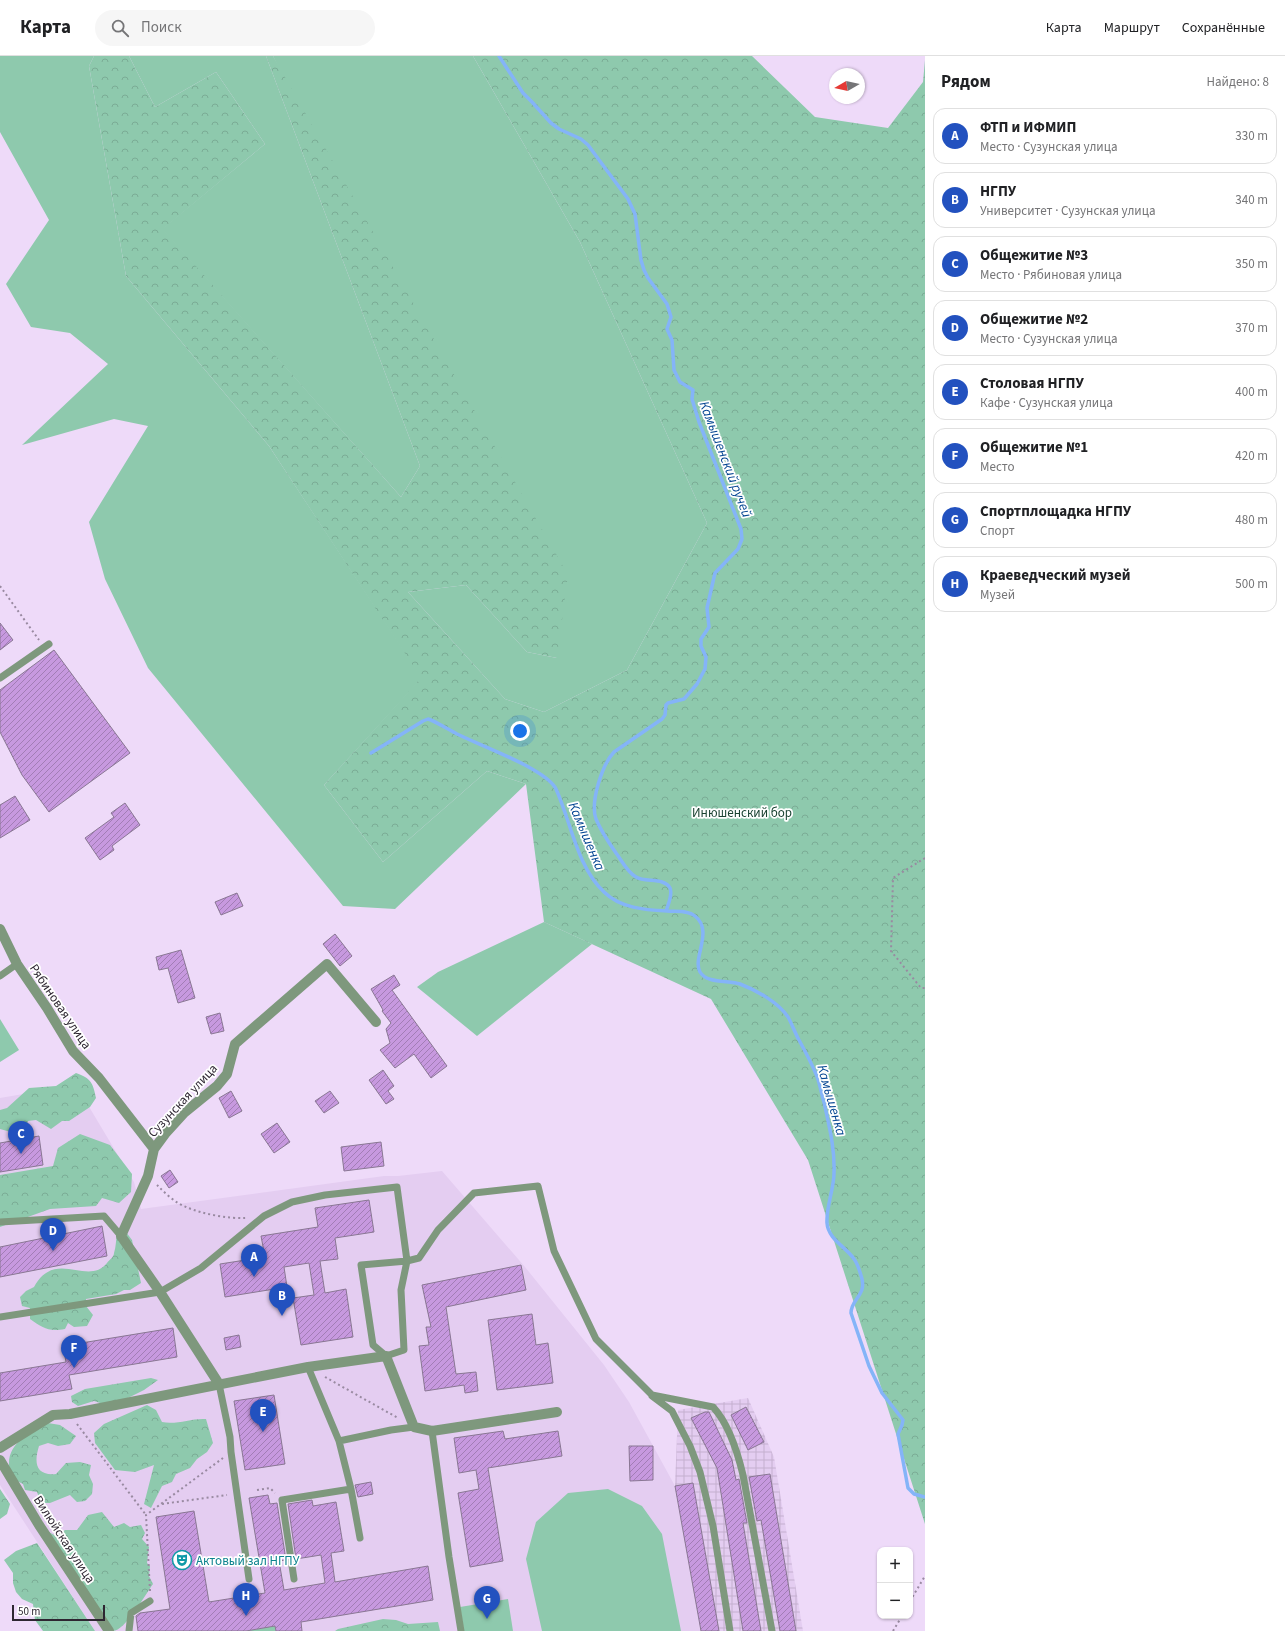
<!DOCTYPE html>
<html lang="ru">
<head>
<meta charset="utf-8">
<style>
	:root { --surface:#fff; --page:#f6f6f6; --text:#202124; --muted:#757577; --line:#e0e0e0; --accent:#2251bf }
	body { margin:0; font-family:"Source Sans 3",sans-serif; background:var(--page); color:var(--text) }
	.controls { position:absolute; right:12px; bottom:12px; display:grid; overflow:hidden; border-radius:8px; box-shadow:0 1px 3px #0004 }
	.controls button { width:36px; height:36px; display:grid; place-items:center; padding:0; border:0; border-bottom:1px solid var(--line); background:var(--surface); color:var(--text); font:20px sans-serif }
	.compass { position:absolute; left:829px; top:12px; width:36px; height:36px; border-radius:50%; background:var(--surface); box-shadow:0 1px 3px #0004; rotate:261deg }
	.scale { position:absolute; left:12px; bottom:10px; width:93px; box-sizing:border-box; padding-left:4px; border:2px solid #2e2632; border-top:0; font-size:11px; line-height:14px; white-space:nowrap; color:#2e2632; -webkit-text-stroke:3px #fff; paint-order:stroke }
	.you { position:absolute; left:520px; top:675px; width:14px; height:14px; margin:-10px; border:3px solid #fff; border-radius:50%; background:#1a73e8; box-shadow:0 0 0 6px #1a73e833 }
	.badge { display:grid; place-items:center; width:26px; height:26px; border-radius:50%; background:var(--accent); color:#fff; font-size:13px; font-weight:700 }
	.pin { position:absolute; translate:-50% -33px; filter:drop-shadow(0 1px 2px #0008) }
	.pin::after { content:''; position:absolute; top:21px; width:14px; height:12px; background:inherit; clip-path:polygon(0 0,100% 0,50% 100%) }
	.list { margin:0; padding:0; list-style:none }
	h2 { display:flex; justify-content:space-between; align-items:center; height:52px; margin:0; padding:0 16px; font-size:17px }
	h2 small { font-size:13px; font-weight:400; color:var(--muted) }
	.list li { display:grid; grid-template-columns:26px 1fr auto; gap:12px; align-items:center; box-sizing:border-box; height:56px; margin:0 8px 8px; padding:0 8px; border:1px solid var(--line); border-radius:12px }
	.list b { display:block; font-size:15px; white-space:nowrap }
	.list p { margin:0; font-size:13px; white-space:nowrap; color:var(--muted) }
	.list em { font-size:13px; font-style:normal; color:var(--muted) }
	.icon { flex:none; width:22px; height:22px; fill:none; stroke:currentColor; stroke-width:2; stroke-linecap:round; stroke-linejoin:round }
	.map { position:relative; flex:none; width:925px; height:1575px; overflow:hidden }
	header { display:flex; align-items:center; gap:24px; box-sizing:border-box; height:56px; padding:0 20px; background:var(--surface); border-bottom:1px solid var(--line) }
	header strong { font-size:19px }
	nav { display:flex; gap:22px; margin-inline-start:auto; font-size:14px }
	.search { width:280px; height:36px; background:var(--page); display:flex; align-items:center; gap:10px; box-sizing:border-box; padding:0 14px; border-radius:22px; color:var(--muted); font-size:15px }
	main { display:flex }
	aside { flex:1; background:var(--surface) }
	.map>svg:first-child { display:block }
	.built { fill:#e4cdf1 }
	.industrial { fill:url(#industrial-grid) }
	.green { fill:#8ec9ad }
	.forest { fill:url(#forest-crowns) }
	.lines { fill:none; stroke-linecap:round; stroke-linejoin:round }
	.stream { stroke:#84b4f8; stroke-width:3.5 }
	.building { fill:url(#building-hatch); stroke:#897793 }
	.path { stroke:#998aa1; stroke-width:2; stroke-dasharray:2 3; stroke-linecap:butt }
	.lane { stroke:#7e987d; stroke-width:7 }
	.street { stroke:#7e987d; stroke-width:10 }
	.labels { text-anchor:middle; stroke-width:3.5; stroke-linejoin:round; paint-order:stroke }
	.park-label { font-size:13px; fill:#194231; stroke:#fff }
	.street-label { font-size:13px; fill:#2e2632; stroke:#fff }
	.culture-label { font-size:13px; fill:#0d838f; stroke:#fff; text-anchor:start }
	.water-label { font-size:14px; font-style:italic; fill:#044592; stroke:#fff }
</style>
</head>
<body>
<header>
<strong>Карта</strong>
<div class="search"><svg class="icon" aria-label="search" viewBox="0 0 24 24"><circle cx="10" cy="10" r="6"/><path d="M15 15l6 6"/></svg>Поиск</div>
<nav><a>Карта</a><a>Маршрут</a><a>Сохранённые</a></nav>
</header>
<main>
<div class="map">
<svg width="925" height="1575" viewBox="0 0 925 1575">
	<defs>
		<pattern id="industrial-grid" width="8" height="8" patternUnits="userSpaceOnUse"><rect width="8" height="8" fill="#e4cdf1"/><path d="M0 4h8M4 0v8" fill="none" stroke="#c4b0cf"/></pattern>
		<pattern id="forest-crowns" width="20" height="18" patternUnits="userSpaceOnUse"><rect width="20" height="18" fill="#8ec9ad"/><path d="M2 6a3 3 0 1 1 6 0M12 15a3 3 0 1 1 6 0" fill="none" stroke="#7bac95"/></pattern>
		<pattern id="building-hatch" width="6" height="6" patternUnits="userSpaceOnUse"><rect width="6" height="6" fill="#c799df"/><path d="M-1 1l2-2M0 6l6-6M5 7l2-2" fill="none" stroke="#a27db5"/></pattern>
	</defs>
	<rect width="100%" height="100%" fill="#eedaf9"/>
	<path class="built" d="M 76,1029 L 134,1126 L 141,1153 L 384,1120 L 398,1120 L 442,1115 L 525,1211 L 604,1309 L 629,1346 L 675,1430 L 701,1575 L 95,1575 L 0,1429 L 0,1042 Z"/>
	<path class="industrial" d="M 748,1342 L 774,1401 L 803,1575 L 701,1575 L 675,1430 L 678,1354 Z"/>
	<path class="green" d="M 0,0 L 94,0 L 89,10 L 126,220 L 269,390 L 422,622 L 324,729 L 383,806 L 487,715 L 526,728 L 395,853 L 343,850 L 148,612 L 105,523 L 89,466 L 148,370 L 114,363 L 22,389 L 108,308 L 70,277 L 31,271 L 6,228 L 49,164 L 0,76 Z
		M 129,0 L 266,0 L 420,410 L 401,441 L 162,173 L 265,88 L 216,16 L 155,51 Z
		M 273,0 L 473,0 L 580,186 L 707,467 L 627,614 L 544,656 L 505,643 L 408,536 L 466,529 L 527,596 L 557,602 Z
		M 544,866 L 592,888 L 477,980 L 417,931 L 438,916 Z
		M 0,963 L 19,994 L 0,1006 Z
		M 608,1433 L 642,1450 L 662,1478 L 681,1575 L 542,1575 L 526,1503 L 536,1466 L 568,1437 Z
		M 508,1543 L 513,1575 L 464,1575 L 460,1551 Z"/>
	<path class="forest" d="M 94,0 L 129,0 L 155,51 L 216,16 L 265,88 L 163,173 L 401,441 L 420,410 L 266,0 L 273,0 L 568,519 L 557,602 L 527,596 L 466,529 L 408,536 L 505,643 L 544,656 L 627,614 L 707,467 L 580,186 L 473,0 L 752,0 L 815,61 L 888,72 L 923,26 L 925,4 L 925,1468 L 808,1104 L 711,943 L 544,866 L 526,728 L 487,715 L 383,806 L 324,729 L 421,622 L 269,390 L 126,220 L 89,10 Z
		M 76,1017 C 91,1022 93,1027 96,1042 L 90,1051 L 69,1065 L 62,1065 L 51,1073 L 36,1064 L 28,1065 L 25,1074 L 18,1078 L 0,1073 L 0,1054 L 7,1052 L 29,1032 L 56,1030 Z
		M 80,1078 L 110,1089 L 132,1118 L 131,1136 L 119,1147 L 102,1142 L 96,1150 L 50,1153 L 0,1171 L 0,1119 L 53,1110 L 58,1092 Z
		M 117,1176 L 126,1176 L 132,1184 L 141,1227 L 130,1234 L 124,1234 L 116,1238 L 86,1243 L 86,1250 L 93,1259 L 87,1270 L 74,1271 L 68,1267 L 65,1273 C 48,1276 43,1272 30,1263 L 30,1252 L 22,1250 L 20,1241 L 26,1235 L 34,1231 C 55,1192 88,1231 107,1207 C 109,1204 114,1201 114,1197 C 116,1191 116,1183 117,1176 Z
		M 151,1322 L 158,1324 L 144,1334 L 128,1342 L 103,1348 L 94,1345 L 78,1350 L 72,1346 L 71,1340 L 85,1333 Z
		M 147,1349 L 156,1354 L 162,1366 C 177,1369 191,1362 206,1363 L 213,1387 L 207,1396 L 197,1403 L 190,1412 L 176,1418 L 172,1426 L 162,1430 L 151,1452 L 144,1448 L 154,1409 L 135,1416 L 115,1414 L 95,1387 L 94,1377 L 104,1368 Z
		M 48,1367 L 60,1369 L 76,1380 L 70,1388 L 58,1390 L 48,1387 L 39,1390 C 34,1406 35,1420 56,1418 L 66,1407 L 80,1406 L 91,1409 L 89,1419 L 93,1428 L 92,1438 L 85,1445 L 77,1446 L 70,1439 L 50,1447 L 41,1447 L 37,1436 L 25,1434 L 23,1428 L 15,1424 C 13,1420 9,1414 9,1409 C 8,1386 31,1376 48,1367 Z
		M 0,1433 L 10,1448 L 7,1458 L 0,1463 Z
		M 102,1456 L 114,1471 L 124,1467 L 130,1471 L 141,1469 L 145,1477 L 142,1483 L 149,1491 L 147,1507 L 150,1510 L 149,1520 L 153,1528 C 145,1539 125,1575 113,1575 L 47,1475 L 56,1480 L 65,1474 L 77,1474 L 88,1459 Z
		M 37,1487 L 95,1575 L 43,1575 L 35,1564 L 33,1548 L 22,1543 L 16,1536 L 13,1527 L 13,1517 L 4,1504 L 16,1495 Z
		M 383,1563 L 396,1564 L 408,1568 L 438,1566 L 440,1575 L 335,1575 L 338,1573 Z
		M 275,1570 L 276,1575 L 246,1575 Z"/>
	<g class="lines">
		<path class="stream" d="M 499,0 L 523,37 L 532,46 L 551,67 L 559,73 L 581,83 L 588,89 L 628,143 L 635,158 L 641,204 L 644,214 L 648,222 L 667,248 L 671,261 L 667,273 L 672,284 L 674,314 L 680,326 L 693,334 L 692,343 L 699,366 L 741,473 L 742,483 L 738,493 L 715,517 L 707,552 L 709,571 L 701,583 L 701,590 L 706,601 L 705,613 L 697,628 L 684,643 L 668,647 L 666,649 L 665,659 L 662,663 L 614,696 C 602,709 590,746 596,763 C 601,775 609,787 616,797 C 622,805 627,816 636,821 C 645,827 664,821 670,832 C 673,838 668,849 666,855
			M 371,697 L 423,665 L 428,663 C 435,665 449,674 457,678 C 479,689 546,713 556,733 C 571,766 577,811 604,836 C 620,852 645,854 667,855 C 676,856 688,854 695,860 C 714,875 692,902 700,916 C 707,928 729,924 740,928 C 756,934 778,946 788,961 C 792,968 795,977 799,984 C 805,995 811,1006 816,1018 C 820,1027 821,1037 824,1046 C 829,1070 835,1092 834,1117 C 834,1133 826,1151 827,1167 C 828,1183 846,1191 854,1203 C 858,1208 860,1216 862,1223 C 866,1240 851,1243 851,1257 L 869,1310 L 882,1337 L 903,1364 L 902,1369 L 898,1378 L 908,1432 L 914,1438 L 925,1441"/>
	</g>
	<path class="building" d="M 0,567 L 13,584 L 0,594 Z
		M 54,594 L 130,697 L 49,756 L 22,719 L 0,676 L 0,634 Z
		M 15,740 L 30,764 L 0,782 L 0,749 Z
		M 125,747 L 140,769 L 112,790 L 114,794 L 100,804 L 85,782 L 114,761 L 111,757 Z
		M 237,837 L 243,850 L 221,859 L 215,846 Z
		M 335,878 L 352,900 L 340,910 L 323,888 Z
		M 181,894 L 195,942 L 178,947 L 168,912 L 159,914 L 156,901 Z
		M 394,919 L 400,929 L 392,934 L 447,1010 L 431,1022 L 414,998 L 395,1012 L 380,994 L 390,987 L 386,973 L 391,967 L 382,955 L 383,954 L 371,933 Z
		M 220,957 L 224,975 L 211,978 L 206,961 Z
		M 383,1014 L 394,1030 L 388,1035 L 394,1043 L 386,1048 L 369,1024 Z
		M 231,1035 L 242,1055 L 229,1062 L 219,1042 Z
		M 330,1035 L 339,1047 L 324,1057 L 315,1045 Z
		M 277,1067 L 290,1086 L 274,1097 L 261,1078 Z
		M 39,1080 L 43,1109 L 0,1116 L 0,1087 Z
		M 381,1086 L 384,1110 L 344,1115 L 341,1091 Z
		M 170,1114 L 178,1126 L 169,1132 L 161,1120 Z
		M 369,1144 L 374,1176 L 335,1182 L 338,1203 L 320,1205 L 325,1237 L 346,1233 L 353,1281 L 301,1289 L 293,1242 L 314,1239 L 309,1207 L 284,1211 L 287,1231 L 225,1241 L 220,1208 L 265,1201 L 261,1180 L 318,1171 L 315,1152 Z
		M 102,1170 L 107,1200 L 0,1221 L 0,1191 Z
		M 521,1209 L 526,1234 L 446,1251 L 456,1318 L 476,1316 L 478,1335 L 465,1337 L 464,1329 L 425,1335 L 419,1290 L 429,1289 L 426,1271 L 431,1271 L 422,1229 Z
		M 532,1258 L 536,1289 L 548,1287 L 553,1327 L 497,1334 L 488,1264 Z
		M 173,1272 L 177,1301 L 69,1319 L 72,1333 L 0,1345 L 0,1317 L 66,1306 L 63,1290 Z
		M 239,1279 L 241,1291 L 226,1294 L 224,1282 Z
		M 274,1339 L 285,1408 L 245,1414 L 234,1345 Z
		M 746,1351 L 764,1386 L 748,1394 L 731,1359 Z
		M 705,1356 L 709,1356 L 732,1404 L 736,1424 L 739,1423 L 747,1467 L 743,1467 L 761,1575 L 743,1575 L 717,1412 L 691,1362 Z
		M 503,1375 L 505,1383 L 558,1375 L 562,1400 L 488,1412 L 503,1505 L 470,1511 L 458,1437 L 479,1433 L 476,1414 L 459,1417 L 454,1382 Z
		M 629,1390 L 653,1390 L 653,1424 L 630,1425 Z
		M 770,1418 L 796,1575 L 780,1575 L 761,1464 L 757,1465 L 749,1421 Z
		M 371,1426 L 373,1438 L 358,1441 L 355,1429 Z
		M 693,1427 L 719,1575 L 701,1575 L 675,1430 Z
		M 268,1439 L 270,1448 L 277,1447 L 286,1504 L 279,1505 L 284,1534 L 325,1527 L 321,1499 L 296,1503 L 288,1448 L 312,1444 L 313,1450 L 336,1446 L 344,1495 L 331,1497 L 335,1526 L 428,1510 L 433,1544 L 301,1566 L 302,1575 L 276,1575 L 275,1570 L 246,1575 L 138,1575 L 136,1560 L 140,1557 L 170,1553 L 156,1461 L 194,1455 L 209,1546 L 265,1537 L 249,1442 Z"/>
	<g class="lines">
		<path class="path" d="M 0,530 L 39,584
			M 925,802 L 893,822 L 891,895 L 921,932 L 925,932
			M 157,1129 C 165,1137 175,1147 186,1151 C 202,1158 229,1163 247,1162
			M 325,1321 L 398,1362
			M 77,1368 L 146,1459
			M 257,1434 L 270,1432 L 275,1437
			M 162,1448 L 227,1439
			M 150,1535 L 146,1459 L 223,1402
			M 910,1545 L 925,1520
			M 893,1575 L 902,1560"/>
		<path class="lane" d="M 0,622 L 49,588
			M 0,920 L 17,908
			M 0,1166 L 104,1160 L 121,1180
			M 0,1261 L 160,1236 L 201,1212 L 264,1160 L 292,1146 L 325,1139 L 397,1131 L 407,1205 L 361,1209 L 373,1289 L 386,1300 L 404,1294 L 401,1234 L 407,1205 L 419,1202 L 438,1174 L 474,1137 L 538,1130 L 554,1195 L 596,1283 L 652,1339 L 713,1351 C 728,1367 738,1398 743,1419 L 772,1575
			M 308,1311 L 339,1385 L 351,1433 L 360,1482
			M 219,1328 L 230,1381 L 231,1396 L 249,1523
			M 652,1340 L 672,1355 L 690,1390 L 700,1416 L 713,1470 L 730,1575
			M 432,1375 L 449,1501 L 461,1575
			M 339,1385 L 391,1374 L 414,1371
			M 294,1523 L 282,1444 L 351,1433
			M 129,1575 L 131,1557 L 150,1545"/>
		<path class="street" d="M 0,873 L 17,908 L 47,952 L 73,995 L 99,1022 L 154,1093
			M 219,1328 L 160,1236 L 121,1180 L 148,1120 L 154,1093 L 165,1078 L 185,1056 L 217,1030 L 227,1018 L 235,988 L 327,908 L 376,966
			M 0,1392 L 53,1359 L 70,1358 L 308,1311 L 386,1300 L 414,1371 L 432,1375 L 557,1356
			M 0,1404 L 39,1469 L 109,1575"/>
	</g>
	<defs>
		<symbol id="theatre-ring" viewBox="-11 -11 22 22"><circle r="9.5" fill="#fff" stroke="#0f9aa8" stroke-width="1.5"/><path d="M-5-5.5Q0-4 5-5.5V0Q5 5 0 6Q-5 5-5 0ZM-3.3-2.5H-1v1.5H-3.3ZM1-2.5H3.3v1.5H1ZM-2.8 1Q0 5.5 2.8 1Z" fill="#0f9aa8"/></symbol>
	</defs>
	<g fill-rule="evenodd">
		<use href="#theatre-ring" x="171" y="1493" width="22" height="22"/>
	</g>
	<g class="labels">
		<g class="park-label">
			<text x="742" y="761">Инюшенский бор</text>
		</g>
		<g class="street-label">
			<text transform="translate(61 950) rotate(56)" y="5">Рябиновая улица</text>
			<text transform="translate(182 1044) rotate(-47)" y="5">Сузунская улица</text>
			<text transform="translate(65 1483) rotate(57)" y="5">Вилюйская улица</text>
		</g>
		<g class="culture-label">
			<text x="196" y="1509">Актовый зал НГПУ</text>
		</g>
		<g class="water-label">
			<text transform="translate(726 403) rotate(69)" y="5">Камышенский ручей</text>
			<text transform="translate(587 780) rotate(67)" y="5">Камышенка</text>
			<text transform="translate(832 1044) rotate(74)" y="5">Камышенка</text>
		</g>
	</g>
</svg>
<div class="controls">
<button>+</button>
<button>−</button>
</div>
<svg class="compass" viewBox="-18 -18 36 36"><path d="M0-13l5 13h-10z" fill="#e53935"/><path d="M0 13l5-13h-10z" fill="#757577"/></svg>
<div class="scale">50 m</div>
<div class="you"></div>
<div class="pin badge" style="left:254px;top:1221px">A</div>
<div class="pin badge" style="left:282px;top:1260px">B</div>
<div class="pin badge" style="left:21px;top:1098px">C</div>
<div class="pin badge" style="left:53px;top:1195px">D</div>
<div class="pin badge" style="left:263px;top:1376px">E</div>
<div class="pin badge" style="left:74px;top:1312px">F</div>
<div class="pin badge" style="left:487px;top:1563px">G</div>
<div class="pin badge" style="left:246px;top:1560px">H</div>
</div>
<aside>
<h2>Рядом<small>Найдено: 8</small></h2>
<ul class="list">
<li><span class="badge">A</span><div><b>ФТП и ИФМИП</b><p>Место · Сузунская улица</p></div><em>330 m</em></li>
<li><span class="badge">B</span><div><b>НГПУ</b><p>Университет · Сузунская улица</p></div><em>340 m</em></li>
<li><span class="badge">C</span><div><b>Общежитие №3</b><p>Место · Рябиновая улица</p></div><em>350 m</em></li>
<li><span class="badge">D</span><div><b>Общежитие №2</b><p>Место · Сузунская улица</p></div><em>370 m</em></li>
<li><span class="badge">E</span><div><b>Столовая НГПУ</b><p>Кафе · Сузунская улица</p></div><em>400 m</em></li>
<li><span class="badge">F</span><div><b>Общежитие №1</b><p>Место</p></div><em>420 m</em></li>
<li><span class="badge">G</span><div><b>Спортплощадка НГПУ</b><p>Спорт</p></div><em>480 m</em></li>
<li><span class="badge">H</span><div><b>Краеведческий музей</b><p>Музей</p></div><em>500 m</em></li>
</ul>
</aside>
</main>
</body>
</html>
